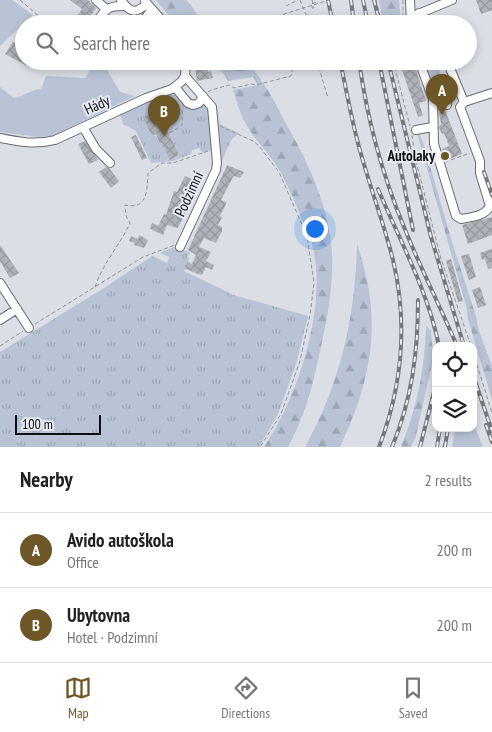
<!DOCTYPE html>
<html lang="en">
<head>
<meta charset="utf-8">
<style>
	:root { --surface:#fff; --page:#f2f2f2; --text:#222; --muted:#767676; --line:#e0e0e0; --accent:#6e5727 }
	body { margin:0; font-family:"PT Sans Narrow",sans-serif; background:var(--page); color:var(--text) }
	.controls { position:absolute; right:15px; bottom:15px; display:grid; overflow:hidden; border-radius:10px; box-shadow:0 2px 8px #0003 }
	.controls button { width:45px; height:45px; display:grid; place-items:center; padding:0; border:0; border-bottom:1px solid var(--line); background:var(--surface); color:var(--text); font:25px sans-serif }
	.scale { position:absolute; left:15px; bottom:12px; width:86px; box-sizing:border-box; padding-left:5px; border:2px solid #0f1012; border-top:0; font-size:14px; line-height:18px; white-space:nowrap; color:#0f1012; -webkit-text-stroke:4px #e9ecf3; paint-order:stroke }
	.you { position:absolute; left:314px; top:228px; width:18px; height:18px; margin:-12px; border:4px solid #fff; border-radius:50%; background:#1a73e8; box-shadow:0 0 0 8px #1a73e833 }
	.badge { display:grid; place-items:center; width:32px; height:32px; border-radius:50%; background:var(--accent); color:#fff; font-size:16px; font-weight:700 }
	.pin { position:absolute; translate:-50% -41px; filter:drop-shadow(0 1px 2px #0008) }
	.pin::after { content:''; position:absolute; top:26px; width:18px; height:15px; background:inherit; clip-path:polygon(0 0,100% 0,50% 100%) }
	.list { margin:0; padding:0; list-style:none }
	h2 { display:flex; justify-content:space-between; align-items:center; height:65px; margin:0; padding:0 20px; font-size:21px }
	h2 small { font-size:16px; font-weight:400; color:var(--muted) }
	.list li { display:grid; grid-template-columns:32px 1fr auto; gap:15px; align-items:center; box-sizing:border-box; height:75px; padding:0 20px; border-top:1px solid var(--line) }
	.list b { display:block; font-size:19px; white-space:nowrap }
	.list p { margin:0; font-size:16px; white-space:nowrap; color:var(--muted) }
	.list em { font-size:16px; font-style:normal; color:var(--muted) }
	.icon { flex:none; width:28px; height:28px; fill:none; stroke:currentColor; stroke-width:2; stroke-linecap:round; stroke-linejoin:round }
	.map { position:relative; flex:none; width:492px; height:447px; overflow:hidden }
	.search { position:absolute; background:var(--surface); box-shadow:0 2px 8px #0003; left:15px; right:15px; top:15px; height:55px; display:flex; align-items:center; gap:12px; box-sizing:border-box; padding:0 18px; border-radius:28px; color:var(--muted); font-size:19px }
	.sheet { height:215px; background:var(--surface) }
	nav { display:flex; justify-content:space-around; align-items:center; box-sizing:border-box; height:70px; border-top:1px solid var(--line); background:var(--surface); font-size:14px; color:var(--muted) }
	nav a { display:grid; justify-items:center; gap:2px }
	nav .on { color:var(--accent) }
	.map>svg:first-child { display:block }
	.grass { fill:url(#grass-tufts); fill-rule:evenodd }
	.forest { fill:url(#forest-firs) }
	.garden { fill:#b9c3d5 }
	.building { fill:url(#building-cross-hatch) }
	.lines { fill:none; stroke-linecap:round; stroke-linejoin:round }
	.minor-casing { stroke:#686b70; stroke-width:10 }
	.path { stroke:#8f9296; stroke-width:1; stroke-dasharray:4 2.5; stroke-linecap:butt }
	.minor { stroke:#fff; stroke-width:8 }
	.rail-casing { stroke:#75777b; stroke-width:4 }
	.rail { stroke:#e9ecf3; stroke-width:2; stroke-dasharray:5.5; stroke-linecap:butt }
	.path-bridge { stroke:#8f9296; stroke-width:1; stroke-dasharray:4 2.5; stroke-linecap:butt }
	.poi-dot { fill:#6e5727; stroke:#e9ecf3; stroke-width:2 }
	.labels { text-anchor:middle; stroke-width:4; stroke-linejoin:round; paint-order:stroke }
	.street-label { font-size:15px; fill:#0f1012; stroke:#e9ecf3 }
	.poi-label { font-size:15px; font-weight:bold; fill:#0f1012; stroke:#e9ecf3; text-anchor:end }
</style>
</head>
<body>
<div class="map">
<svg width="492" height="447" viewBox="0 0 492 447">
	<defs>
		<pattern id="grass-tufts" width="24" height="20" patternUnits="userSpaceOnUse" patternTransform="scale(1.25)"><rect width="24" height="20" fill="#b9c3d5"/><path d="M3 7l-1-3M5 7V3M7 7l1-3M15 17l-1-3M17 17v-4M19 17l1-3" fill="none" stroke="#9ea6b6"/></pattern>
		<pattern id="forest-firs" width="22" height="20" patternUnits="userSpaceOnUse" patternTransform="scale(1.25)"><rect width="22" height="20" fill="#b9c3d5"/><path d="M5 1l3.5 6h-7zM16 11l3.5 6h-7z" fill="#9ea6b6"/></pattern>
		<pattern id="building-cross-hatch" width="8" height="8" patternUnits="userSpaceOnUse" patternTransform="scale(1.25)"><rect width="8" height="8" fill="#afb2b8"/><path d="M0 0l8 8M0 8l8-8" fill="none" stroke="#95989d"/></pattern>
	</defs>
	<rect width="100%" height="100%" fill="#dbdfe5"/>
	<path class="grass" d="M 422,61 L 436,61 L 449,103 L 435,97 Z
		M 169,94 L 175,95 L 190,109 L 205,105 L 209,107 L 212,150 L 203,153 L 199,148 L 192,150 L 191,154 L 173,161 L 151,163 L 136,131 L 123,124 L 120,114 L 145,102 ZM 153,113 L 162,132 L 168,129 L 179,156 L 170,159 L 162,143 L 160,144 L 156,135 L 152,136 L 144,117 Z
		M 218,109 L 220,124 L 239,133 L 231,140 L 222,161 Z
		M 176,246 L 190,253 L 187,257 L 189,259 L 184,271 L 230,293 L 230,294 L 308,316 L 297,361 L 278,414 L 259,447 L 0,447 L 0,352 L 104,288 L 152,256 L 167,263 L 169,257 L 160,253 Z"/>
	<path class="forest" d="M 156,0 L 186,0 C 194,7 197,16 205,24 L 176,24 Z
		M 379,0 L 399,0 L 401,24 L 383,24 Z
		M 210,61 L 246,61 C 263,79 274,100 285,122 C 311,167 335,219 332,272 C 331,299 326,325 320,351 C 313,385 305,416 288,447 L 264,447 C 298,397 327,308 313,248 C 312,241 308,234 305,227 C 297,208 289,186 278,168 C 269,152 253,139 245,122 C 239,112 237,101 233,90 L 258,85 L 253,77 L 228,81 L 224,74 Z
		M 417,133 L 419,133 L 423,142 L 452,242 L 476,316 L 478,328 L 492,366 L 492,400 L 468,319 L 467,309 Z
		M 357,244 C 383,320 373,376 340,447 L 305,447 C 341,382 355,318 357,244 Z
		M 426,326 L 431,330 L 433,359 L 416,436 L 411,447 L 401,447 C 417,408 425,367 426,326 Z"/>
	<path class="garden" d="M 0,0 L 12,0 L 33,15 L 0,46 Z
		M 96,61 L 103,63 L 120,92 L 135,96 L 52,136 L 38,137 L 0,132 L 0,87 L 14,98 C 24,96 31,90 41,89 L 46,76 L 85,78 Z
		M 473,422 L 483,447 L 452,447 L 455,428 L 473,428 Z"/>
	<path class="building" d="M 70,0 L 88,0 L 96,8 L 85,24 L 76,24 L 73,22 L 82,9 Z
		M 476,0 L 492,0 L 492,10 L 481,14 Z
		M 13,42 L 24,49 L 24,61 L 32,61 L 29,67 L 5,54 Z
		M 194,61 L 206,61 L 208,72 L 211,71 L 213,78 L 197,81 Z
		M 399,61 L 413,61 L 426,101 L 419,103 L 423,116 L 418,117 Z
		M 445,110 L 462,154 L 445,161 L 442,149 L 449,146 L 444,133 L 442,134 L 439,127 L 441,124 L 439,113 Z
		M 153,113 L 162,132 L 167,129 L 179,155 L 170,160 L 162,143 L 160,144 L 156,134 L 152,136 L 143,117 Z
		M 136,135 L 147,158 L 142,160 L 131,137 Z
		M 85,141 L 98,160 L 89,164 L 78,144 Z
		M 227,165 L 244,172 L 240,178 L 235,176 L 233,177 L 221,200 L 226,202 L 226,204 L 220,216 L 222,217 L 218,225 L 222,227 L 222,231 L 216,243 L 204,238 L 199,247 L 211,252 L 206,261 L 214,265 L 212,270 L 206,267 L 202,275 L 198,274 L 184,268 L 188,262 L 192,264 L 196,255 L 188,250 Z
		M 106,167 L 109,168 L 119,181 L 111,188 L 99,172 Z
		M 185,176 L 200,183 L 178,228 L 167,225 L 163,235 L 152,230 L 150,228 L 152,223 L 158,226 L 164,214 L 166,215 L 174,191 L 177,192 Z
		M 492,217 L 492,235 L 468,244 L 462,225 Z
		M 139,235 L 148,240 L 144,248 L 134,245 L 135,243 L 129,241 L 131,236 L 138,239 Z
		M 0,245 L 19,273 L 10,278 L 0,261 Z
		M 492,249 L 492,268 L 488,269 L 485,259 L 482,260 L 480,253 Z
		M 469,254 L 476,277 L 469,280 L 461,256 Z
		M 451,259 L 463,301 L 458,302 L 446,261 Z
		M 480,287 L 486,305 L 478,308 L 472,290 Z"/>
	<g class="lines">
		<defs>
			<path id="minor" d="M 96,0 L 106,9
				M 121,0 C 130,13 135,14 147,4
				M 410,0 L 411,24
				M 145,1 L 165,24
				M 419,13 L 427,24
				M 411,17 L 452,0
				M 95,24 C 105,10 107,5 125,6
				M 141,24 L 152,9
				M 419,61 L 433,99 L 434,144 L 456,216 L 461,219 C 472,217 485,216 490,206 L 480,173 L 480,161 L 460,107 L 464,102 L 492,93
				M 447,61 L 464,102
				M 175,87 L 188,103 L 193,105 L 199,103 L 203,96
				M 433,102 L 447,105
				M 83,127 L 96,149 L 110,163
				M 416,130 L 432,127
				M 0,138 C 19,142 36,145 55,140 L 146,98 L 172,89 L 181,82 L 185,76 L 186,61
				M 180,247 L 216,170 L 217,163 L 212,107 L 185,76
				M 0,283 L 29,328
				M 0,320 L 17,309"/>
		</defs>
		<use href="#minor" class="minor-casing"/>
		<path class="path" d="M 20,0 L 48,24
			M 300,0 L 310,24
			M 312,0 L 314,8
			M 376,0 L 382,24
			M 403,0 L 403,24
			M 286,6 L 298,0
			M 313,9 L 311,4 L 317,2 L 318,3
			M 317,61 L 328,98
			M 393,61 L 410,126
			M 208,92 L 211,90 L 229,85 L 234,88 L 252,84 L 256,85 L 291,76 L 292,71 L 294,69 L 295,61
			M 220,126 L 253,141 L 259,146 L 279,172 L 307,236 L 314,283 L 310,315 L 300,361 L 281,414 L 260,447
			M 169,133 C 190,122 179,125 183,108
			M 412,135 L 416,161 L 441,259 L 471,346
			M 445,162 L 470,153
			M 95,287 C 103,263 120,245 130,223 L 126,216 L 125,205 C 148,210 147,190 148,173 L 162,163 L 173,163 L 208,151
			M 35,324 L 143,257 L 175,245
			M 0,346 L 23,331
			M 473,352 L 492,413
			M 443,447 L 444,442"/>
		<use href="#minor" class="minor"/>
		<defs>
			<path id="rail" d="M 328,0 L 333,24
				M 351,0 L 354,24
				M 363,0 L 368,24
				M 374,0 L 380,24
				M 340,61 C 347,92 352,124 361,154 C 371,190 384,224 393,260 C 408,323 402,387 379,447
				M 359,61 C 367,118 382,174 404,227 C 420,267 440,306 457,346
				M 379,61 L 413,230
				M 388,61 L 431,237 L 464,346
				M 484,172 L 492,195
				M 378,189 C 400,241 428,291 439,346
				M 473,375 L 492,431
				M 486,425 L 492,442
				M 392,447 C 412,399 418,352 418,300
				M 420,447 L 436,384
				M 437,447 L 440,428
				M 445,447 L 448,428"/>
		</defs>
		<use href="#rail" class="rail-casing"/>
		<use href="#rail" class="rail"/>
		<path class="path-bridge" d="M 252,24 L 329,0"/>
	</g>
	<circle class="poi-dot" cx="445" cy="156" r="5"/>
	<g class="labels">
		<g class="street-label">
			<text transform="translate(97 105) rotate(-25)" y="5">Hády</text>
			<text transform="translate(189 194) rotate(-65)" y="5">Podzimní</text>
		</g>
		<g class="poi-label">
			<text x="435" y="161">Autolaky</text>
		</g>
	</g>
</svg>
<div class="controls">
<button><svg class="icon" aria-label="locate" viewBox="0 0 24 24"><circle cx="12" cy="12" r="6"/><path d="M12 2v4M12 18v4M2 12h4M18 12h4"/></svg></button>
<button><svg class="icon" aria-label="layers" viewBox="0 0 24 24"><path d="M12 4l9 5-9 5-9-5zM3 14l9 5 9-5"/></svg></button>
</div>
<div class="scale">100 m</div>
<div class="you"></div>
<div class="pin badge" style="left:442px;top:115px">A</div>
<div class="pin badge" style="left:164px;top:136px">B</div>
<div class="search"><svg class="icon" aria-label="search" viewBox="0 0 24 24"><circle cx="10" cy="10" r="6"/><path d="M15 15l6 6"/></svg>Search here</div>
</div>
<section class="sheet">
<h2>Nearby<small>2 results</small></h2>
<ul class="list">
<li><span class="badge">A</span><div><b>Avido autoškola</b><p>Office</p></div><em>200 m</em></li>
<li><span class="badge">B</span><div><b>Ubytovna</b><p>Hotel · Podzimní</p></div><em>200 m</em></li>
</ul>
</section>
<nav>
<a class="on"><svg class="icon" aria-label="map" viewBox="0 0 24 24"><path d="M3 6l6-2 6 2 6-2v14l-6 2-6-2-6 2zM9 4v14M15 6v14"/></svg>Map</a>
<a><svg class="icon" aria-label="directions" viewBox="0 0 24 24"><path d="M12 3l9 9-9 9-9-9zM9 14v-3h6M13 9l2 2-2 2"/></svg>Directions</a>
<a><svg class="icon" aria-label="saved" viewBox="0 0 24 24"><path d="M7 4h10v16l-5-4-5 4z"/></svg>Saved</a>
</nav>
</body>
</html>
